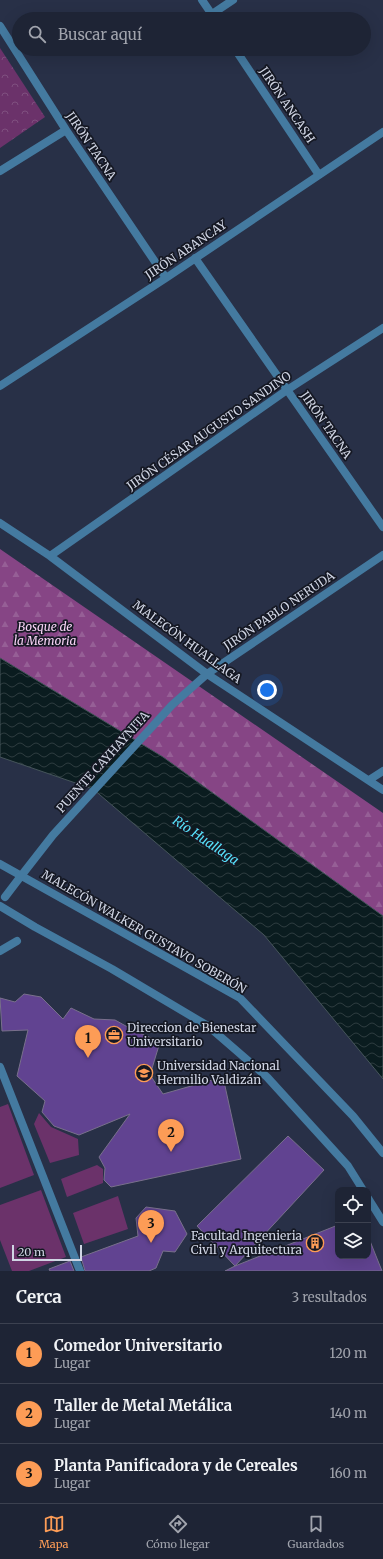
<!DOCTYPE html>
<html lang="es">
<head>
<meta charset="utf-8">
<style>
	:root { --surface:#1e2435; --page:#2b3041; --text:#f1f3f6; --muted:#a1a4ad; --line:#3c4150; --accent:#fd9c56 }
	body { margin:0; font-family:Merriweather,serif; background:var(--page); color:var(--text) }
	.controls { position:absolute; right:12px; bottom:12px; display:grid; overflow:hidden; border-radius:8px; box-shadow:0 4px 16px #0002 }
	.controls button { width:36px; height:36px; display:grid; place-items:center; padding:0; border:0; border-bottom:1px solid var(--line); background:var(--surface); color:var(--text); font:20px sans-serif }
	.scale { position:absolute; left:12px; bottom:10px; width:70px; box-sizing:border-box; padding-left:4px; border:2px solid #d0d5e4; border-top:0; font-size:11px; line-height:14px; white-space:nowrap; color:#d0d5e4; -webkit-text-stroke:3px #151823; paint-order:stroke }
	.you { position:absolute; left:267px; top:690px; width:14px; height:14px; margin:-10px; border:3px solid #fff; border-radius:50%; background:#1a73e8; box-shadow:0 0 0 6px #1a73e833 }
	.badge { display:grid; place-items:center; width:26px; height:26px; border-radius:50%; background:var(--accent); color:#111; font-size:13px; font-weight:700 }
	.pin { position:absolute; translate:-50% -33px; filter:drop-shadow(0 1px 2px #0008) }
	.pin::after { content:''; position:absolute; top:21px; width:14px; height:12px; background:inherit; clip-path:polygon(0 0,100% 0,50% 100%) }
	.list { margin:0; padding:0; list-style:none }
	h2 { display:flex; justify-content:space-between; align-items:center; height:52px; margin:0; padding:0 16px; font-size:17px }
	h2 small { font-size:13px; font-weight:400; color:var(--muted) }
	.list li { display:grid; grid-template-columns:26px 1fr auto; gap:12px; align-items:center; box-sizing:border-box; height:60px; padding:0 16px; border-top:1px solid var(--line) }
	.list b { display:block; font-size:15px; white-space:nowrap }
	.list p { margin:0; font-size:13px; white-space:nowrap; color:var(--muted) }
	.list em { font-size:13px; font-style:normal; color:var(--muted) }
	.icon { flex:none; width:22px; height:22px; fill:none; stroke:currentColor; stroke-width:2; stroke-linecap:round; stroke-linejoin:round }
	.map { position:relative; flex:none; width:383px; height:1271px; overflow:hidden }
	.search { position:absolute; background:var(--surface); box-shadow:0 4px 16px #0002; left:12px; right:12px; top:12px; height:44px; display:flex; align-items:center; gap:10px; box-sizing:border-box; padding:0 14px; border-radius:22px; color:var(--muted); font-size:15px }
	.sheet { height:232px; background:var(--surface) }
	nav { display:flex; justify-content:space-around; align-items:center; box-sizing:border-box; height:56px; border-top:1px solid var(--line); background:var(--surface); font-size:11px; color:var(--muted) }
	nav a { display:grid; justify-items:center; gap:2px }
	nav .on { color:var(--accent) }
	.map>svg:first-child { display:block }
	.grass { fill:#6b326a }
	.forest { fill:url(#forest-firs) }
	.park { fill:url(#park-crowns) }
	.water { fill:url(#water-waves); stroke:#45545a }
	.building { fill:#614391; stroke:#79708c }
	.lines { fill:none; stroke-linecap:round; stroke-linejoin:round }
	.service { stroke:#447aa0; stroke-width:8 }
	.pedestrian { stroke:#447aa0; stroke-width:8 }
	.minor { stroke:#447aa0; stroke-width:8 }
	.labels { text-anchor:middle; stroke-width:3.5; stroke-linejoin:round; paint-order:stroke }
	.street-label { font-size:12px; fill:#d0d5e4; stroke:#151823 }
	.park-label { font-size:12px; font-style:italic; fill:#f8d3f6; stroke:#151823 }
	.poi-label { font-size:12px; fill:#d0d5e4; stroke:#151823; text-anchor:start }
	.water-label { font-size:13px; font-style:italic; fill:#57e1fb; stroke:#151823 }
</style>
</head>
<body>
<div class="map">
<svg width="383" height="1271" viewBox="0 0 383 1271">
	<defs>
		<pattern id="forest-firs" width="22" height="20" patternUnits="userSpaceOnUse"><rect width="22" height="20" fill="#864585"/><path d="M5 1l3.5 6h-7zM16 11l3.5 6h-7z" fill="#965f96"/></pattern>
		<pattern id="park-crowns" width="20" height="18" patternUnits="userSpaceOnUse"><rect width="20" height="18" fill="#6b326a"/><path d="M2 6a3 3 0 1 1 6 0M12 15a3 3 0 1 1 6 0" fill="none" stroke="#7f4f7f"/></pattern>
		<pattern id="water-waves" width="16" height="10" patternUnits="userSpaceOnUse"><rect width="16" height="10" fill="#0a1c1f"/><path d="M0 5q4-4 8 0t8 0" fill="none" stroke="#2d3c3f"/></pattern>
	</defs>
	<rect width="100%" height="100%" fill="#283047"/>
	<path class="grass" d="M 8,1104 L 34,1175 L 0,1188 L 0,1107 Z
		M 39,1113 L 51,1127 L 78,1139 L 79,1155 L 50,1163 L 34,1124 Z
		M 97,1165 L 103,1169 L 103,1183 L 67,1197 L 61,1179 Z
		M 41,1190 L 66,1257 L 29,1271 L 12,1271 L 0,1240 L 0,1205 Z
		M 118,1196 L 128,1229 L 84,1244 L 73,1213 Z"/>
	<path class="forest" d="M 0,549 L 383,813 L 383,916 L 163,757 L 0,658 Z"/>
	<path class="park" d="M 0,48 L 45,117 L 0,148 Z"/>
	<path class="water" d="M 0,658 L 163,757 L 383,916 L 383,1079 L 264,935 L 93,789 L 0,757 Z"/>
	<path class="building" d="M 24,994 L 41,997 L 63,1019 L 71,1008 L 94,1019 L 115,1020 L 133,1030 L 160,1042 L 150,1075 L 163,1094 L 223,1077 L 241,1159 L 111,1187 L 104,1180 L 105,1168 L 99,1157 L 130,1114 L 79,1135 L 54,1126 L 42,1112 L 45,1101 L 17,1076 L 28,1030 L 2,1031 L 0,998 L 15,1002 Z
		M 288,1136 L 324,1170 L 235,1266 L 338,1225 L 338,1256 L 368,1256 L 368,1236 L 382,1271 L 225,1271 L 235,1266 L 197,1226 Z
		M 146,1207 L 175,1211 L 187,1234 L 175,1252 L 163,1251 L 156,1268 L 149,1271 L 85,1271 L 81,1257 L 138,1236 L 136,1218 Z
		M 70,1261 L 74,1271 L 50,1271 L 49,1269 Z"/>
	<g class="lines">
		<path class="service" d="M 5,897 L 21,876
			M 0,906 L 35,927 L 112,969 L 208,1026 L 267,1077 L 348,1166 L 363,1190
			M 368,1198 L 383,1222"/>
		<path class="pedestrian" d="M 0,951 L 17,941
			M 0,1067 L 80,1271"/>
		<path class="minor" d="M 202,0 L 215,19
			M 212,14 L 233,0
			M 0,26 L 66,130 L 166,278
			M 235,49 L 319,175
			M 0,171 L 66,130
			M 195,258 L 383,527
			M 0,386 L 166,278 L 383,132
			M 0,523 L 50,556 L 207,674 L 383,790
			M 50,556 L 287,390 L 383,328
			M 369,780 L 383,771
			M 0,864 L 240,998 L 353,1116 L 383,1153
			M 21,876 L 53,835 L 172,705 L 207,674 L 383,555"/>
	</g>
	<defs>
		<symbol id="office-ring" viewBox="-11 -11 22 22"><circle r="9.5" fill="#151823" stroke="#fd9c56" stroke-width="1.5"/><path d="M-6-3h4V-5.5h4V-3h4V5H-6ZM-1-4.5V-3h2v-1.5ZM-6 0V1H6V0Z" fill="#fd9c56"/></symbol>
		<symbol id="university-ring" viewBox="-11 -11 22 22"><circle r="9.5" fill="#151823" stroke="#fd9c56" stroke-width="1.5"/><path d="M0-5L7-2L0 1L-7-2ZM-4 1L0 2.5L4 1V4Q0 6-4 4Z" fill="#fd9c56"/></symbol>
		<symbol id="building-ring" viewBox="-11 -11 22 22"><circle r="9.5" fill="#151823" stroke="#fd9c56" stroke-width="1.5"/><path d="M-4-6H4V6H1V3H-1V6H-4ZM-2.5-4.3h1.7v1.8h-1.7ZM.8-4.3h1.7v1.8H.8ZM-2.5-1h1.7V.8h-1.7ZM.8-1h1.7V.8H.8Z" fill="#fd9c56"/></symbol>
	</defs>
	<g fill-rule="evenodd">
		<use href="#office-ring" x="104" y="1025" width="20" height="20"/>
		<use href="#university-ring" x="134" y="1063" width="20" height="20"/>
		<use href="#building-ring" x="305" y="1233" width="20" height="20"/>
	</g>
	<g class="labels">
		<g class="street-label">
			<text transform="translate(287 105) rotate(56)" y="4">JIRÓN ANCASH</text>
			<text transform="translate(91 146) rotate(56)" y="4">JIRÓN TACNA</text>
			<text transform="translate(186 250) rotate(-34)" y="4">JIRÓN ABANCAY</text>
			<text transform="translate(326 425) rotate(55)" y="4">JIRÓN TACNA</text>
			<text transform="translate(209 431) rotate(-35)" y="4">JIRÓN CÉSAR AUGUSTO SANDINO</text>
			<text transform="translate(279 611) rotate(-34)" y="4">JIRÓN PABLO NERUDA</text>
			<text transform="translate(187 642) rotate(36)" y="4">MALECÓN HUALLAGA</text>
			<text transform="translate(103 762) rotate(-48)" y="4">PUENTE CAYHAYNITA</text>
			<text transform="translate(144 932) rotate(30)" y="4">MALECÓN WALKER GUSTAVO SOBERÓN</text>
		</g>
		<g class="park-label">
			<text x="45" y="631">Bosque de<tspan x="45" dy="14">la Memoria</tspan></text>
		</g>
		<g class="poi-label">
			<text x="127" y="1032">Direccion de Bienestar<tspan x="127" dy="14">Universitario</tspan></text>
			<text x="157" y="1070">Universidad Nacional<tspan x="157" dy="14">Hermilio Valdizán</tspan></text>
			<text x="302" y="1240" text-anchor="end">Facultad Ingenieria<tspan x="302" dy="14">Civil y Arquitectura</tspan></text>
		</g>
		<g class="water-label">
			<text transform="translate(206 840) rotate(34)" y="5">Río Huallaga</text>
		</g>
	</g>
</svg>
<div class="controls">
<button><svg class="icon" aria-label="locate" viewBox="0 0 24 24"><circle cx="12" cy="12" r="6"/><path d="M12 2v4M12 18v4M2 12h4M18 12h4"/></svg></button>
<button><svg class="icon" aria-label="layers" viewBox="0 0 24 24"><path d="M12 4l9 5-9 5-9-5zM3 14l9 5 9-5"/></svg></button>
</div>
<div class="scale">20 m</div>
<div class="you"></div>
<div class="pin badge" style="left:88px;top:1058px">1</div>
<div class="pin badge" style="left:171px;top:1152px">2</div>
<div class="pin badge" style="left:151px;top:1243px">3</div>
<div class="search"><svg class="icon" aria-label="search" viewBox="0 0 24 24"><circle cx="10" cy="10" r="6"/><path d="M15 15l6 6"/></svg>Buscar aquí</div>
</div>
<section class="sheet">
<h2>Cerca<small>3 resultados</small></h2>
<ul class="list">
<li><span class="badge">1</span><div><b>Comedor Universitario</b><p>Lugar</p></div><em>120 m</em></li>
<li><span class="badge">2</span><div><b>Taller de Metal Metálica</b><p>Lugar</p></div><em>140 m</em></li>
<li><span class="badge">3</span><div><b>Planta Panificadora y de Cereales</b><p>Lugar</p></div><em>160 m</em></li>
</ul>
</section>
<nav>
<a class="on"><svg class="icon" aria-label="map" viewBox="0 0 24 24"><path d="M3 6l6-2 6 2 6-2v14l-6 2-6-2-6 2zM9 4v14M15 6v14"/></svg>Mapa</a>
<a><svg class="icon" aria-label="directions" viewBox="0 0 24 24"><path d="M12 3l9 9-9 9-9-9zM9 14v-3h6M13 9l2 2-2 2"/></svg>Cómo llegar</a>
<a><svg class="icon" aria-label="saved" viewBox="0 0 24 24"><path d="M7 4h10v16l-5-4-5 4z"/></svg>Guardados</a>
</nav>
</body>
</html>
